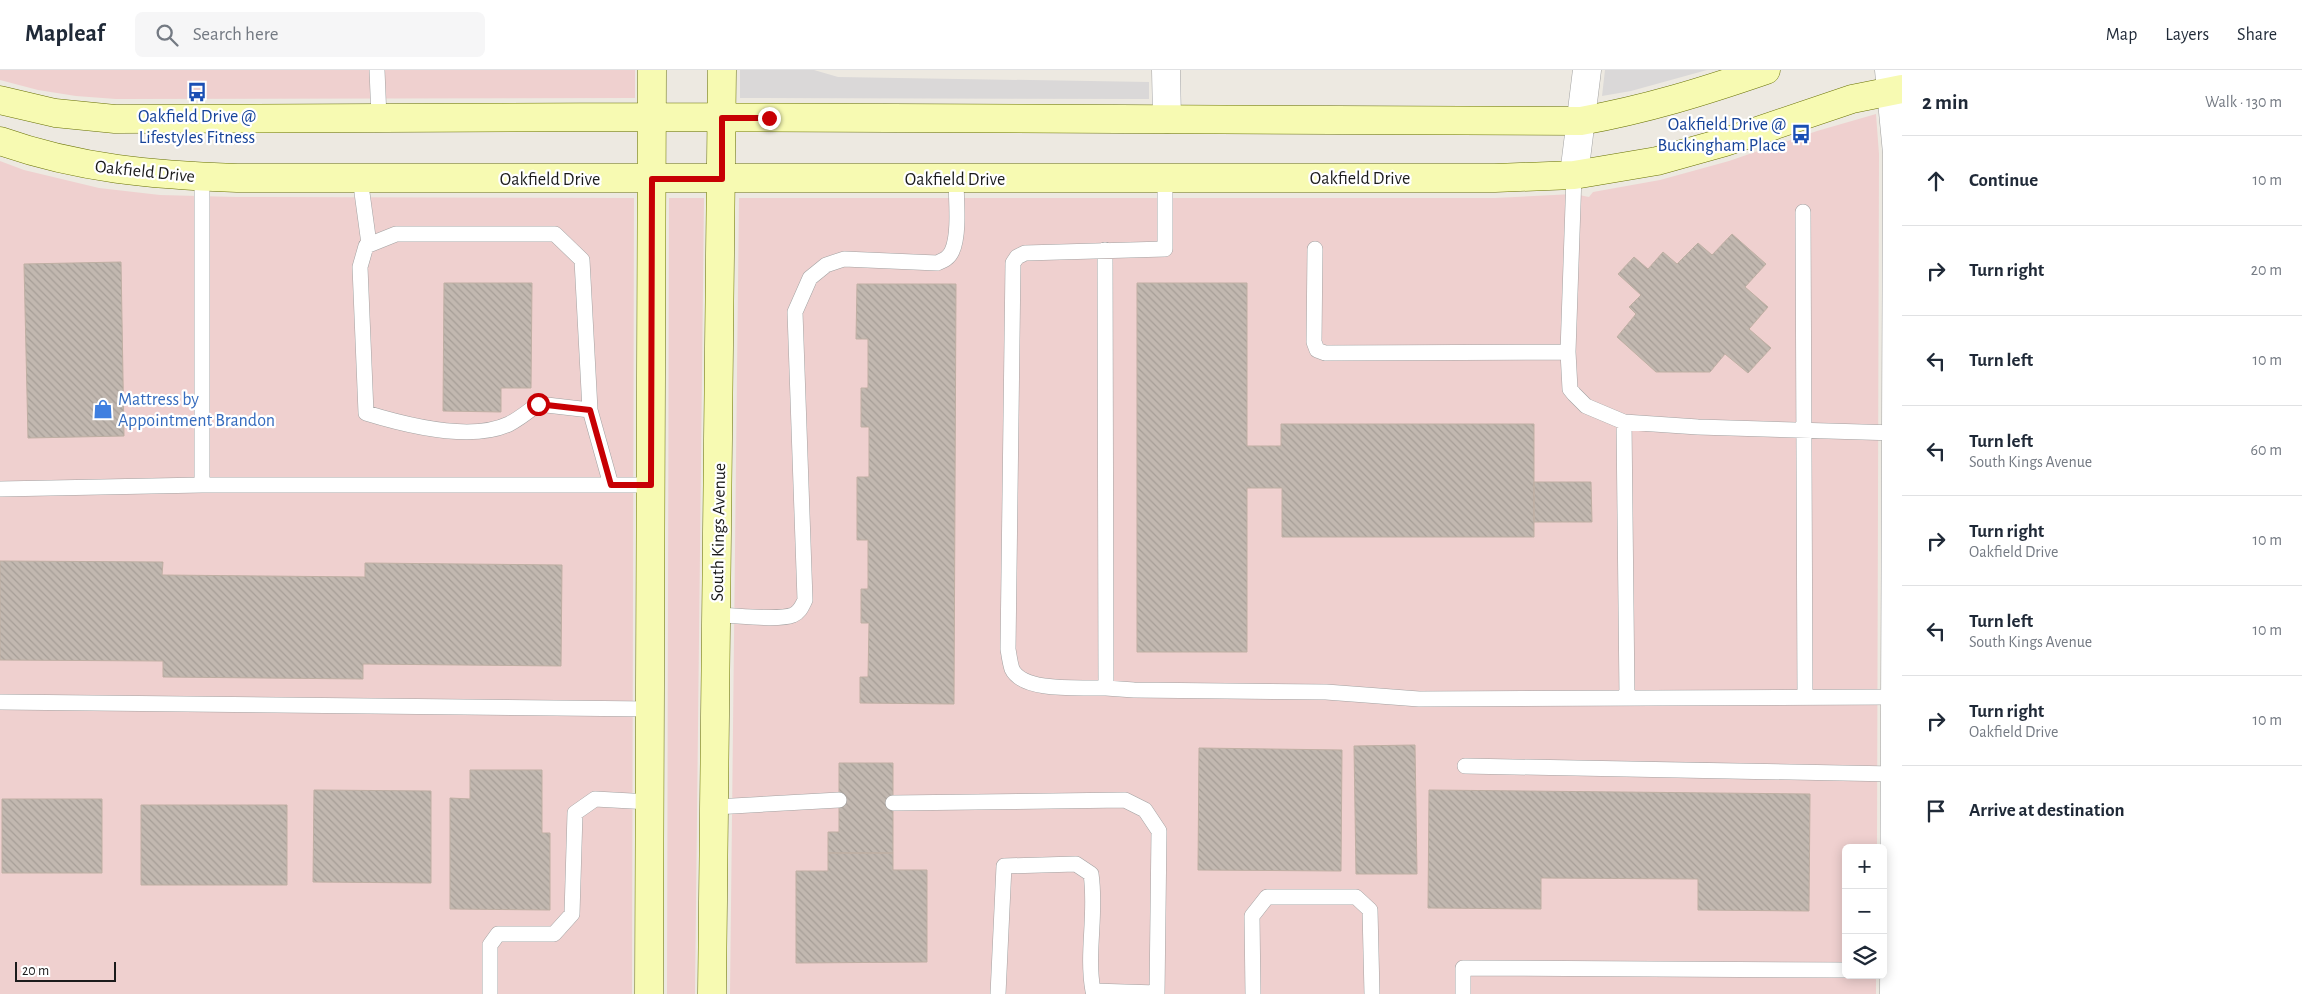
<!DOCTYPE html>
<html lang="en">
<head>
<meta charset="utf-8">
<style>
	:root { --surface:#fff; --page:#f6f6f7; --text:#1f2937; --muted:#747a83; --line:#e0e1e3 }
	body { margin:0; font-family:"Alegreya Sans",sans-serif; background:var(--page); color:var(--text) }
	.controls { position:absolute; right:15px; bottom:15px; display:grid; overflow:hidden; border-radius:8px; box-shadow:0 2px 12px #0003 }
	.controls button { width:45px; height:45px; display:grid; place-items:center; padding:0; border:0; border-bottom:1px solid var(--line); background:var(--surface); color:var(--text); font:25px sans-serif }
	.scale { position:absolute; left:15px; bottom:12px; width:101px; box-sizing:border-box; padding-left:5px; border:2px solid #1b1b1b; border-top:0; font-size:14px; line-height:18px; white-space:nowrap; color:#1b1b1b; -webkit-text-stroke:4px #fff; paint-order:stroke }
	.stop { position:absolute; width:15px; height:15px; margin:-11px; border:4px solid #c70004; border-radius:50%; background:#fff }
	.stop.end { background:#c70004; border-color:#fff; box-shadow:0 1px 5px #0008 }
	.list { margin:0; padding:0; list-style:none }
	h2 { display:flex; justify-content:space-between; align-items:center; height:65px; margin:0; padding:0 20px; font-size:21px }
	h2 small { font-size:16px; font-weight:400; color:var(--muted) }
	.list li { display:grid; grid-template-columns:32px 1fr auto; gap:15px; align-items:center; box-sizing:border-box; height:90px; padding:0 20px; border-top:1px solid var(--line) }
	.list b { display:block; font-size:19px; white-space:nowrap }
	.list p { margin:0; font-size:16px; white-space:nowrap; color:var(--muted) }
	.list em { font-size:16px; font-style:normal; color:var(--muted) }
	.icon { flex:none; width:28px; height:28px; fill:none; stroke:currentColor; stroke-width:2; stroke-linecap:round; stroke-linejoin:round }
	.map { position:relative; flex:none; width:1902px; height:924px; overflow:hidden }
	header { display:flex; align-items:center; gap:30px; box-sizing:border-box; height:70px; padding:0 25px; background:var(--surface); border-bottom:1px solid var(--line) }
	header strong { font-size:24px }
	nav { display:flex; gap:28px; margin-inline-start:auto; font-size:18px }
	.search { width:350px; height:45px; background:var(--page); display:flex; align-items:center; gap:12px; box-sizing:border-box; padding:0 18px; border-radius:8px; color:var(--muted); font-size:19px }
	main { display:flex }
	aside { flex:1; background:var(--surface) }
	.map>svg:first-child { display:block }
	.residential { fill:#dad8d8 }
	.commercial { fill:#efd0cf }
	.building { fill:url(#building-back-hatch); stroke:#bfafa3 }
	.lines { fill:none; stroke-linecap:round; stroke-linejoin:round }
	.lane-casing { stroke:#a2a2a2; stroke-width:16 }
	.street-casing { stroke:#a2a2a2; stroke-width:29 }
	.secondary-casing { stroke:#687104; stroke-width:29 }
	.lane { stroke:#fff; stroke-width:15 }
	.street { stroke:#fff; stroke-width:28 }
	.secondary { stroke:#f7fab2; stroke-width:28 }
	.route { stroke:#c70004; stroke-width:6 }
	.labels { text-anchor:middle; stroke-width:4.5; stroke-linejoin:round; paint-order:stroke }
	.transit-label { font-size:18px; fill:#164399; stroke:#fff }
	.street-label { font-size:18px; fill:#1b1b1b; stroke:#fff }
	.shop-label { font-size:18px; fill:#366cbe; stroke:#fff; text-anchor:start }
</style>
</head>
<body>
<header>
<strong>Mapleaf</strong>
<div class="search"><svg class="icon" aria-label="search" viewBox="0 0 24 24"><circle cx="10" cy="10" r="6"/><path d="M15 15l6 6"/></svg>Search here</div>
<nav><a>Map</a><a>Layers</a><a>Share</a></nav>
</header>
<main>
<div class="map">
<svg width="1902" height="924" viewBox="0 0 1902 924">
	<defs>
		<pattern id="building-back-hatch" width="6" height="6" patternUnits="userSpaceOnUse" patternTransform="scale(1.25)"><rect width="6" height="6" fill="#c2b8b0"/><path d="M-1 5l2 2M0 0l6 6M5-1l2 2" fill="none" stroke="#a69e97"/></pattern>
	</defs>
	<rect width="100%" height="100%" fill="#ede9e1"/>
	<path class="residential" d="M 740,0 L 814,0 L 838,7 L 1149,12 L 1149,29 L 740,28 Z
		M 1605,0 L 1707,0 L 1631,21 L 1602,26 Z"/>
	<path class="commercial" d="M 0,0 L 635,0 L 635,28 L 116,29 L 76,26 L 38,20 L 0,10 Z
		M 1876,44 L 1879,84 L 1877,778 L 1846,778 L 1846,905 L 1876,905 L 1876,924 L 730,924 L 739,128 L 1495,128 L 1574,124 L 1589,127 L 1593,122 L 1660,110 L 1729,91 L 1817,61 Z
		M 0,91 L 24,100 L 99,118 L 160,125 L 236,127 L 634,128 L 632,924 L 0,924 Z
		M 669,128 L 704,128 L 695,924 L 667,924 Z"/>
	<path class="building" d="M 1732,164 L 1766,194 L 1745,217 L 1768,237 L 1749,259 L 1771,278 L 1748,303 L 1725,284 L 1710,302 L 1656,302 L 1617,267 L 1636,244 L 1629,237 L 1641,225 L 1618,204 L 1634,187 L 1648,199 L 1663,182 L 1677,194 L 1698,173 L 1712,185 Z
		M 121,192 L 124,366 L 28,368 L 24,194 Z
		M 444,213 L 532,213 L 531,318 L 501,318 L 501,342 L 443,341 Z
		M 1137,213 L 1247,213 L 1247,376 L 1281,376 L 1281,354 L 1534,354 L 1534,467 L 1282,467 L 1282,418 L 1247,418 L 1247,582 L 1137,582 Z
		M 857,214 L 956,214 L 954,634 L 860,633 L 860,607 L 868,607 L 869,553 L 861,553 L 861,519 L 868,519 L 868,470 L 857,470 L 857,407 L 869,407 L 869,357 L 861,357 L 861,318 L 868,318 L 868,269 L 856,269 Z
		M 1534,412 L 1591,412 L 1592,452 L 1534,452 Z
		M 0,491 L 163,492 L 162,505 L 365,507 L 365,493 L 562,495 L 561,596 L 363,594 L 363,609 L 163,607 L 163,591 L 0,590 Z
		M 1415,675 L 1417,804 L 1356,804 L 1354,676 Z
		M 1199,678 L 1342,680 L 1341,801 L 1198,800 Z
		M 839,693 L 893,693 L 893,783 L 828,783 L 828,762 L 839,762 Z
		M 470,700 L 542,700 L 542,763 L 550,763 L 550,840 L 450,839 L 450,728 L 470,729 Z
		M 314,720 L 431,721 L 431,813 L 313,812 Z
		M 1429,720 L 1810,724 L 1809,841 L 1698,840 L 1698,809 L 1541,808 L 1541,839 L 1428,838 Z
		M 2,729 L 102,729 L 102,803 L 2,803 Z
		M 141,735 L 287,735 L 287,815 L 141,815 Z
		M 828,783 L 893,783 L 893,800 L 927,800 L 927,892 L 796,893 L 796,801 L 828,801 Z"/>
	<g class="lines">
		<defs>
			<path id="lane" d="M 377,0 L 379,48
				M 202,106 L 202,415 L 651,415
				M 360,108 L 369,174
				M 1803,142 L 1805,627
				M 1315,179 L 1314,272 L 1317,280 L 1325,283 L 1568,282 L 1570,319 L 1574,324 L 1586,336 L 1624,352 L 1698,357 L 1896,363
				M 1105,180 L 1106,618 C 1083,617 1023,623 1012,599 C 1010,593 1009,585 1008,579 L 1013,193 L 1017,187 L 1025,183 L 1165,179 L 1165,109
				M 1568,282 L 1574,105
				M 590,340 L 538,334 C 529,341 519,349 509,354 C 471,372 405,355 366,343 L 360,197 L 366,176 L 396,164 L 555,164 L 582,190 L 590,340 L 611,415
				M 1624,352 L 1627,627
				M 0,419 L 202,415
				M 717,545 C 735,545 777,551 793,545 C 800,542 802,536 805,530 L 795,242 L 810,208 L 826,195 L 844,189 L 937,193 C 944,190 949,188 952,181 C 960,164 956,128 956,109
				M 1106,618 L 1134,620 L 1326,622 L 1419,629 L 1895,627
				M 0,632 L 650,639
				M 1465,696 L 1894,704
				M 893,733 L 1125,730 L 1145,740 L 1159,761 L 1157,924
				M 715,737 L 839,730
				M 490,924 L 490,875 L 498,864 L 554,864 L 572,844 L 575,743 L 595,729 L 650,732
				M 998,924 L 1004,796 L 1076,794 L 1091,804 C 1097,843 1086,882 1093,921 L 1157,923
				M 1253,924 L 1252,846 L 1267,827 L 1356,827 L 1370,840 L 1372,924
				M 1463,924 L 1463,898 L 1846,900"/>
			<path id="street" d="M 1166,0 L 1167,49
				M 1889,0 L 1897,83 L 1894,924
				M 1574,105 L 1587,0"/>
			<path id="secondary" d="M 0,30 L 55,43 L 115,49 L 652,47 L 1581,51 C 1647,39 1702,22 1766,0
				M 0,71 C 79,99 154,105 237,108 L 1495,108 L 1574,105 L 1657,91 L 1725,72 L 1852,29 L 1902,19
				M 649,924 L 652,0
				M 712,924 L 722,0"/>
		</defs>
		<use href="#lane" class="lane-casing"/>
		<use href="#street" class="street-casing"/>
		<use href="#secondary" class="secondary-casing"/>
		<use href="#lane" class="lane"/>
		<use href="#street" class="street"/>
		<use href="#secondary" class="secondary"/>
	</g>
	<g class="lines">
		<path class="route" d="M 538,334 L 590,340 L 611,415 L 651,415 L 652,109 L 722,109 L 722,48 L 769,48"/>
	</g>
	<defs>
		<symbol id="bus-bare" viewBox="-9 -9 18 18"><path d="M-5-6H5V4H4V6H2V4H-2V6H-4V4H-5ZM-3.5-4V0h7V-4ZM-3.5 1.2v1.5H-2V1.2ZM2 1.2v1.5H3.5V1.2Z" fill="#1a4fb4" stroke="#fff" stroke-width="2.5" paint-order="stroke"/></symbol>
		<symbol id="shop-bare" viewBox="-9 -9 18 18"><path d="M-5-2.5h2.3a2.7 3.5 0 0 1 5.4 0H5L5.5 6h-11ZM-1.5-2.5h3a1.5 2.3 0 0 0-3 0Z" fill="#3f7fe0" stroke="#fff" stroke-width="2.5" paint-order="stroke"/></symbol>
	</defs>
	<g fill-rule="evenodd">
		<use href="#bus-bare" x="183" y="8" width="28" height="28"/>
		<use href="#bus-bare" x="1787" y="50" width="28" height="28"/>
		<use href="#shop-bare" x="89" y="325" width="28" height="28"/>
	</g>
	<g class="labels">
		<g class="transit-label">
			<text x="197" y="52">Oakfield Drive @<tspan x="197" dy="21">Lifestyles Fitness</tspan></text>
			<text x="1786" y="60" text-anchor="end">Oakfield Drive @<tspan x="1786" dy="21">Buckingham Place</tspan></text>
		</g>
		<g class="street-label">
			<text transform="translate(145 101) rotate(6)" y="6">Oakfield Drive</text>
			<text x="1360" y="114">Oakfield Drive</text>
			<text x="550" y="115">Oakfield Drive</text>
			<text x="955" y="115">Oakfield Drive</text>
			<text transform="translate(718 462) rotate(-89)" y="6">South Kings Avenue</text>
		</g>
		<g class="shop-label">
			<text x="118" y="335">Mattress by<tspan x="118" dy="21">Appointment Brandon</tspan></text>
		</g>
	</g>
</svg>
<div class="controls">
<button>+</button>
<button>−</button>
<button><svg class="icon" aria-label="layers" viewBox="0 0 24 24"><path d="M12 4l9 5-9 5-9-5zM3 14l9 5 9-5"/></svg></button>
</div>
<div class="scale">20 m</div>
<div class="stop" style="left:538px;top:334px"></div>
<div class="stop end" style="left:769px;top:48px"></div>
</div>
<aside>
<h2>2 min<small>Walk · 130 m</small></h2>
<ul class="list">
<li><svg class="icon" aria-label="ahead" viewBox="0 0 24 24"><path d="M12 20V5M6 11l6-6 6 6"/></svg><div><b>Continue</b></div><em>10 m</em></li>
<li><svg class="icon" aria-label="right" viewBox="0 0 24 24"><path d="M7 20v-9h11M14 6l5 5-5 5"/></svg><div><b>Turn right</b></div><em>20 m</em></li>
<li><svg class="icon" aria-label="left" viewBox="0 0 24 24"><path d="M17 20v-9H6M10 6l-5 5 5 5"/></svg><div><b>Turn left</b></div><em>10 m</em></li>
<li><svg class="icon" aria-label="left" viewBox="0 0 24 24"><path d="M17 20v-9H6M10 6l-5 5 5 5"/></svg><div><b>Turn left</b><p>South Kings Avenue</p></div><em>60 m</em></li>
<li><svg class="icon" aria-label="right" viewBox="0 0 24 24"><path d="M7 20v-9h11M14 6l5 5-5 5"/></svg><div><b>Turn right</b><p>Oakfield Drive</p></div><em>10 m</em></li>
<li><svg class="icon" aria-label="left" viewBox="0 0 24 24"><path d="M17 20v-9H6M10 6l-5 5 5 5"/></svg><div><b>Turn left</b><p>South Kings Avenue</p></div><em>10 m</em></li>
<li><svg class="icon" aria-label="right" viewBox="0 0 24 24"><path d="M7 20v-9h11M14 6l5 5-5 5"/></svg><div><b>Turn right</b><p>Oakfield Drive</p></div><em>10 m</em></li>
<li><svg class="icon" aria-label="arrive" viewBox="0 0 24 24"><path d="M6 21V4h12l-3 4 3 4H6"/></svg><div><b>Arrive at destination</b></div></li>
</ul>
</aside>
</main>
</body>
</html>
